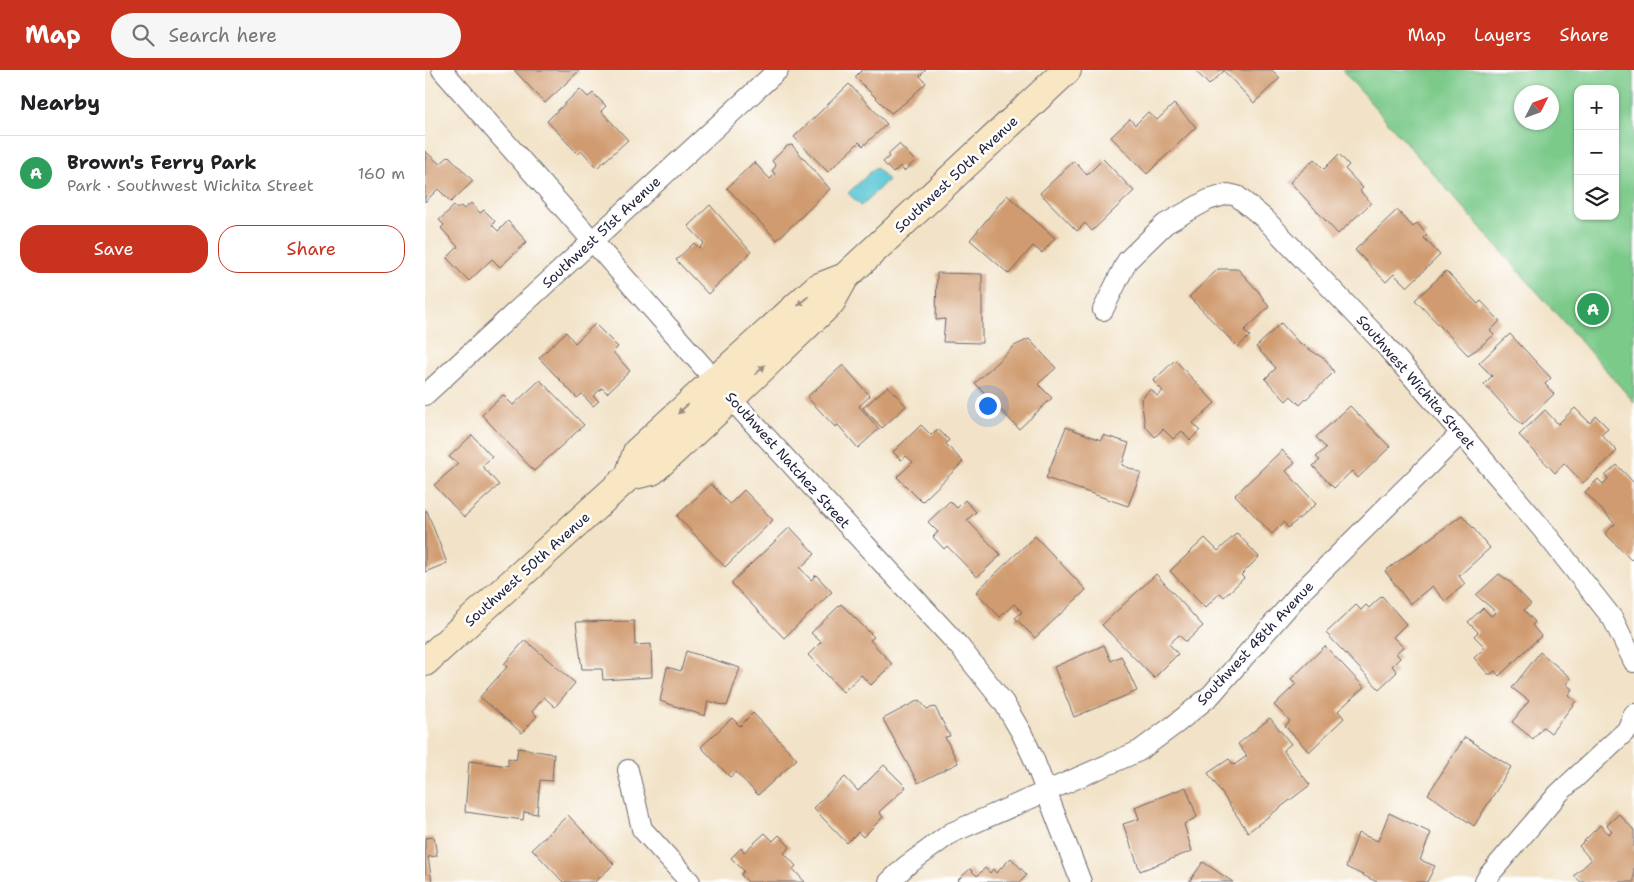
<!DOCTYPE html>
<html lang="en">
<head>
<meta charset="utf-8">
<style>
	:root { --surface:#fff; --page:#f6f6f6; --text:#202124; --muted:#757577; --line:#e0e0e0; --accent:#c8321e }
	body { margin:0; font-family:"Shantell Sans",sans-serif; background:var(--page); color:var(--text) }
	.controls { position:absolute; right:15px; top:15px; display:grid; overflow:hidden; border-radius:10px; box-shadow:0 1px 4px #0004 }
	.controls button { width:45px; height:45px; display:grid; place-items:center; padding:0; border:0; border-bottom:1px solid var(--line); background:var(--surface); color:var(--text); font:25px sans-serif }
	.compass { position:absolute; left:1089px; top:15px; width:45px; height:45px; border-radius:50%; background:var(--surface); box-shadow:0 1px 4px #0004; rotate:48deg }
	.you { position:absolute; left:562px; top:335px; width:18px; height:18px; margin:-12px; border:4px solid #fff; border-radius:50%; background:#1a73e8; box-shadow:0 0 0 8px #1a73e833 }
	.badge { display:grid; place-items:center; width:32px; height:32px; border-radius:50%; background:var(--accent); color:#fff; font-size:16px; font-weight:700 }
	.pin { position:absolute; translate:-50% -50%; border:2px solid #fff; box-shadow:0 1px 5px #0006 }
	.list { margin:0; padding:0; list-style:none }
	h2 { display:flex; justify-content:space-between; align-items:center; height:65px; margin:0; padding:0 20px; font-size:21px }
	h2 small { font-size:16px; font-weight:400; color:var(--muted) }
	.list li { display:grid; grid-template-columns:32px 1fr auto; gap:15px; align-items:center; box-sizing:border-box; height:75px; padding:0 20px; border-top:1px solid var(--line) }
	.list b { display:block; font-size:19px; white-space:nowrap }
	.list p { margin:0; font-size:16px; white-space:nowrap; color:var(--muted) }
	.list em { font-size:16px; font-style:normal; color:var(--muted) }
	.actions { display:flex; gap:10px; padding:15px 20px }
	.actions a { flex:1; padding:11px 0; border:1px solid var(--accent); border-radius:20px; text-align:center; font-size:18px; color:var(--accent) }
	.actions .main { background:var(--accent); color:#fff }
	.icon { flex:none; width:28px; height:28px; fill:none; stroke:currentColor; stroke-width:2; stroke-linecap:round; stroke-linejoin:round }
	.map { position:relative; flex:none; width:1209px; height:812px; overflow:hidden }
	header { display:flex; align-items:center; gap:30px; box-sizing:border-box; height:70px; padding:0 25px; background:var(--accent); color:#fff }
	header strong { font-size:24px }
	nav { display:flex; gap:28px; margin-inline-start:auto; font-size:18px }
	.search { width:350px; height:45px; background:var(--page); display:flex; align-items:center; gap:12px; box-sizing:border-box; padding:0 18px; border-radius:28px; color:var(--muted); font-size:19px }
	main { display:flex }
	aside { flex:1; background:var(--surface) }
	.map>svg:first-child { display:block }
	.green { fill:#7cca8a; stroke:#4f7662; fill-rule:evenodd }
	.water { fill:#5cc8d5; stroke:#3f7588 }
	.building { fill:#d09b6f }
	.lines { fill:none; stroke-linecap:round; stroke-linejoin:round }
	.street-casing { stroke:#6b666c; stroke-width:22 }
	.secondary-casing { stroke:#6b666c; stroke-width:30 }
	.street { stroke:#fff; stroke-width:20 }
	.secondary { stroke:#f9e7c3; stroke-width:28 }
	.oneway { fill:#988e86 }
	.labels { text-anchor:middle; stroke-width:5; stroke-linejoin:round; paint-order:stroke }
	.street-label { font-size:14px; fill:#22223b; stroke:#fff }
</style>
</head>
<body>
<header>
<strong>Map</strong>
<div class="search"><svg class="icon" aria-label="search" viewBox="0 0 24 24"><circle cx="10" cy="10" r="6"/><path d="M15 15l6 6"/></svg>Search here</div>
<nav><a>Map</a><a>Layers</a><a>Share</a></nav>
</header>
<main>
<aside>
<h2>Nearby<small></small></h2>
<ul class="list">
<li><span class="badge" style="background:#2e9e5b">A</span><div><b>Brown's Ferry Park</b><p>Park · Southwest Wichita Street</p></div><em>160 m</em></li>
</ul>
<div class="actions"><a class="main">Save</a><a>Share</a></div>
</aside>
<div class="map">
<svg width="1209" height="812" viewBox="0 0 1209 812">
	<rect width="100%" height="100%" fill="#fff"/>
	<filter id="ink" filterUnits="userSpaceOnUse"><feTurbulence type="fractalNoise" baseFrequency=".02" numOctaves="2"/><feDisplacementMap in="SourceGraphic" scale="10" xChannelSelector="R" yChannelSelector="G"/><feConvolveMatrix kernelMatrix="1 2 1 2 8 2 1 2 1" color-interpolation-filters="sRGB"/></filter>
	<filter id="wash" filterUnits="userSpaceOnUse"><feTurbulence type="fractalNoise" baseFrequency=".0096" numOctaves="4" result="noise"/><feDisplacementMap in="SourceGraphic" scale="20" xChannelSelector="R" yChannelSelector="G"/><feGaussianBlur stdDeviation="1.12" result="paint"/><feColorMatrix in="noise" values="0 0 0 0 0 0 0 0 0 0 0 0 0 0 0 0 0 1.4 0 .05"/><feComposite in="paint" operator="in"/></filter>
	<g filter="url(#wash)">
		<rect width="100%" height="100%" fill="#f2e3c8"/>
		<path class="green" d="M 917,0 L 1209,0 L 1209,332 ZM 1153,19 L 1190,19 L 1190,146 L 1153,146 ZM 1096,22 L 1126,22 L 1126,52 L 1096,52 Z"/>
		<path class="water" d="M 451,97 L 463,110 L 436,136 L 423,123 Z"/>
		<g id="blocks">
			<path class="building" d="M 89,0 L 155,0 L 120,33 Z
				M 437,0 L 501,0 L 495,6 L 501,13 L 481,32 L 466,43 L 430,7 Z
				M 770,0 L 847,0 L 855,8 L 829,33 L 799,1 L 784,15 Z
				M 424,14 L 462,54 L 438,76 L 434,72 L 403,102 L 369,67 Z
				M 155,19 L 163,27 L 168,23 L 181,36 L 176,41 L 203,70 L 172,98 L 157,81 L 153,84 L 122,51 Z
				M 749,34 L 771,57 L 722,104 L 686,67 L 705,49 L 710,55 L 723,42 L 732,50 Z
				M 474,74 L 490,91 L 479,101 L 475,96 L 468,103 L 458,92 L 465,86 L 463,84 Z
				M 367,75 L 405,119 L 352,170 L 302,118 L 329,92 L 345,109 L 350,104 L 347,101 L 351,96 L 347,91 L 362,76 Z
				M 0,81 L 15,94 L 24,86 L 48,111 L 26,132 L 13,119 L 0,132 Z
				M 914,84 L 924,95 L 920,99 L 938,118 L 935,121 L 946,133 L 913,164 L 865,112 L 889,89 L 899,99 Z
				M 678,89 L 709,121 L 667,161 L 660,153 L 652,161 L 615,123 L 649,91 L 662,105 Z
				M 582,125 L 630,168 L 617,183 L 608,176 L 584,204 L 545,170 Z
				M 46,133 L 55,143 L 59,140 L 70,151 L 67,155 L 73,161 L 83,151 L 102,172 L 75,197 L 67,189 L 44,211 L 22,188 L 33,177 L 16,158 L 19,155 L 14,150 L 29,136 L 32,139 L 36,136 L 39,139 Z
				M 285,135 L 326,182 L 283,224 L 251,190 L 269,173 L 274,178 L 279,173 L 263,156 Z
				M 972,140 L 988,157 L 992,153 L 1002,165 L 999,168 L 1015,185 L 982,217 L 969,204 L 961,212 L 930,180 Z
				M 793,199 L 813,199 L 833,221 L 844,237 L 819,261 L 825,266 L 813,277 L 764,227 Z
				M 1021,201 L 1053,234 L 1056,231 L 1075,251 L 1065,261 L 1069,265 L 1051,280 L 1043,285 L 990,230 Z
				M 512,203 L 557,204 L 557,273 L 518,272 L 520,249 L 511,250 Z
				M 856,253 L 873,272 L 901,290 L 909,302 L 875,335 L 866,326 L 861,331 L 840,309 L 851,298 L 831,277 Z
				M 170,254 L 193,277 L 188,282 L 205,301 L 182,323 L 177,318 L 168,326 L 174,331 L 168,336 L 157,324 L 152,328 L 114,288 L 141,262 L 150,273 Z
				M 1085,264 L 1126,308 L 1120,314 L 1129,324 L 1097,355 L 1059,314 L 1067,306 L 1054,293 Z
				M 604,269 L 631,298 L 613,314 L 627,328 L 594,359 L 550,313 L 589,276 Z
				M 750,290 L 790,333 L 768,353 L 775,360 L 765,370 L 757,361 L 748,369 L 738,359 L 730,367 L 720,356 L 716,329 L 726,319 L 732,326 L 738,321 L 728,311 Z
				M 418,295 L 445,326 L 434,336 L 454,359 L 433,378 L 413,355 L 410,357 L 382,327 Z
				M 115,310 L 159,355 L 109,401 L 57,345 L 78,325 L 88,335 Z
				M 463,316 L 481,336 L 457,358 L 438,338 Z
				M 925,336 L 965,377 L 933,408 L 927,401 L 909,418 L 888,396 L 895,390 L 891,387 L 901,378 L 891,367 Z
				M 1150,338 L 1165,353 L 1171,346 L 1183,358 L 1176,364 L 1192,381 L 1158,413 L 1139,393 L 1130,403 L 1094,365 L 1120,340 L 1133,354 Z
				M 496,355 L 506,365 L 513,359 L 524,370 L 521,374 L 538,392 L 497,432 L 472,407 L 488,392 L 481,386 L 476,390 L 468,382 Z
				M 641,357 L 676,370 L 678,365 L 704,373 L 697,395 L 716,403 L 703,436 L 621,408 Z
				M 47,365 L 67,387 L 57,396 L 74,415 L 39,447 L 9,415 L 33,394 L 24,387 Z
				M 857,380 L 870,393 L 861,401 L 891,434 L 863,458 L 859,452 L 847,464 L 810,425 Z
				M 1192,395 L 1209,413 L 1209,487 L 1206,490 L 1180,463 L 1190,454 L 1160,422 L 1173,409 L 1178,414 L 1183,409 L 1180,406 Z
				M 286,414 L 305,434 L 319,420 L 348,450 L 300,497 L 252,446 Z
				M 540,430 L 551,442 L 542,450 L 576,485 L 552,507 L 522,476 L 519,479 L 508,467 L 513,462 L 503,452 L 525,431 L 532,438 Z
				M 0,441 L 2,441 L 22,493 L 0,502 Z
				M 1037,445 L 1065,478 L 1034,506 L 1040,514 L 1020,531 L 1007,516 L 985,534 L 960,501 Z
				M 365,457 L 390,484 L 375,498 L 386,510 L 391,505 L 407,522 L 359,568 L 306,513 Z
				M 812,463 L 834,487 L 816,505 L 819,508 L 799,527 L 795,523 L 780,538 L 745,501 L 780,468 L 793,481 Z
				M 610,466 L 661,520 L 610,568 L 590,548 L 597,542 L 589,534 L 575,547 L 551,522 Z
				M 731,504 L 778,556 L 761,572 L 754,565 L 744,574 L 753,584 L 729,608 L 677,555 Z
				M 1074,504 L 1085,512 L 1106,534 L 1099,540 L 1110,552 L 1107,555 L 1116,566 L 1074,606 L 1070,601 L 1066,604 L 1063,604 L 1049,588 L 1060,577 L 1049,566 L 1053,562 L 1043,552 L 1058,538 L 1066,546 L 1071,542 L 1051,525 Z
				M 957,526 L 981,554 L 968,567 L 978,577 L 971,583 L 975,588 L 967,596 L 972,602 L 954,619 L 901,563 L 931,535 L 936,540 L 941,535 L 944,538 Z
				M 416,534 L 449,567 L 445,570 L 467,594 L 446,615 L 436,605 L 418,622 L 383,585 L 396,572 L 386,563 Z
				M 209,551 L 210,575 L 226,574 L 227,607 L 178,610 L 177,599 L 157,599 L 151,552 Z
				M 100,570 L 150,613 L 130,637 L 119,627 L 107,642 L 112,646 L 97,663 L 55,627 L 82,597 L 79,594 Z
				M 679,575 L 686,591 L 696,586 L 712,621 L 649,647 L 629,597 Z
				M 900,576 L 939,617 L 913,641 L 919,648 L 884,682 L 860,656 L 865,651 L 849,635 L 871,614 L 866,609 Z
				M 261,581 L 315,598 L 302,636 L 283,631 L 280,646 L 235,631 L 242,597 L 256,601 Z
				M 1115,582 L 1146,608 L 1141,614 L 1147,619 L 1143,625 L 1151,631 L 1126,663 L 1118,657 L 1108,669 L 1087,652 L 1104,631 L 1087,618 Z
				M 494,630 L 502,639 L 510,637 L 525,666 L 520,667 L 533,693 L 493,713 L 458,649 Z
				M 328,643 L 372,689 L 333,725 L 311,702 L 305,707 L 276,677 L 307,648 L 315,656 Z
				M 845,648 L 866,674 L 858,680 L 885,715 L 823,762 L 783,703 L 804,689 L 809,695 L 822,686 L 813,674 Z
				M 1040,667 L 1086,697 L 1049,756 L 1003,724 Z
				M 93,678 L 129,684 L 127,711 L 115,710 L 112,744 L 99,742 L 98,750 L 40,742 L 44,691 L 83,696 L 83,688 L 91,690 Z
				M 459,695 L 481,717 L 454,742 L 458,747 L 438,767 L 433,762 L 422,773 L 388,738 L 420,707 L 433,721 Z
				M 761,717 L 772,747 L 759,754 L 767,781 L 715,801 L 698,754 L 714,749 L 710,737 Z
				M 964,743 L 1006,763 L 995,790 L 1010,796 L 1002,812 L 952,812 L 921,797 L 933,763 L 953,771 Z
				M 1194,744 L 1209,760 L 1209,812 L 1156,812 L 1149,806 L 1166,790 L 1154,776 L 1175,755 L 1183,764 L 1187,761 L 1182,755 Z
				M 143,745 L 189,794 L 170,812 L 138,812 L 107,779 Z
				M 340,763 L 348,771 L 354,765 L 365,777 L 359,783 L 371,796 L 368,799 L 380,812 L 323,812 L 316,805 L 319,801 L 306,788 L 316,778 L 319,782 Z
				M 9,767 L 12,786 L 3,787 L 7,812 L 0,812 L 0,768 Z
				M 586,788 L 602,805 L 595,812 L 535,812 L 533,810 L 545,799 L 552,806 L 560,798 L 565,803 L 568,799 L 571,803 Z
				M 778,792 L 808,812 L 764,812 Z"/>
		</g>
	</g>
	<g filter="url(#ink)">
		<use href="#blocks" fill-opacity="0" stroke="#6b666c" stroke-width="1"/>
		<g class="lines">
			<defs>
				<path id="street" d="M 17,0 L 318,342 L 534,576 L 579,633 L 596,662 L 608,687 L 656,812
					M 678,240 L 702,191 L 740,154 L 783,130 L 803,124 L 812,126 L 840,149 L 959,274 L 1036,363 L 1118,460 L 1188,549 L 1209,592
					M 0,325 L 353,0
					M 203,700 L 217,759 L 265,812
					M 464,812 L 481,796 L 526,763 L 714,681 L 752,653 L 786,625 L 876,522 L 1036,363
					M 1060,812 L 1064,805 L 1134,723 L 1202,660 L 1209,644"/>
				<path id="secondary" d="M 204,406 L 227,401 L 306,328 L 406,232 L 420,207 L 642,0
					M 0,592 L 204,406 L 212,382 L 290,310 L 392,218 L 420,207"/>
			</defs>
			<use href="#street" class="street-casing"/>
			<use href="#secondary" class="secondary-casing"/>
			<use href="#street" class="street"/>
			<use href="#secondary" class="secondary"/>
		</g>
		<defs><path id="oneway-solid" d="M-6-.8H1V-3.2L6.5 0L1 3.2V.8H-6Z" transform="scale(1.25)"/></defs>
		<g class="oneway">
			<use href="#oneway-solid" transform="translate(378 231) rotate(138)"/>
			<use href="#oneway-solid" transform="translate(335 300) rotate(-44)"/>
			<use href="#oneway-solid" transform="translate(258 339) rotate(137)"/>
		</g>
	</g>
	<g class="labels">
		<g class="street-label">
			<text transform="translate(531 104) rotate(-43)" y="5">Southwest 50th Avenue</text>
			<text transform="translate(176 162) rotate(-43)" y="5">Southwest 51st Avenue</text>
			<text transform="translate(991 312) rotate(49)" y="5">Southwest Wichita Street</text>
			<text transform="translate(363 390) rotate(48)" y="5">Southwest Natchez Street</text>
			<text transform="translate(102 499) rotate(-42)" y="5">Southwest 50th Avenue</text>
			<text transform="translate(830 573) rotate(-47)" y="5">Southwest 48th Avenue</text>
		</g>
	</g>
</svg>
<div class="controls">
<button>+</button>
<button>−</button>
<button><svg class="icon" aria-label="layers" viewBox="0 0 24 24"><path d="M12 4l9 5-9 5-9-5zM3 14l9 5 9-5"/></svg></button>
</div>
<svg class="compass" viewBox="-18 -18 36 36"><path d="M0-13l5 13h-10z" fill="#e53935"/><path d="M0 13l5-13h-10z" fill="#757577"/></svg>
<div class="you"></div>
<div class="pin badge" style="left:1168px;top:239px;background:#2e9e5b">A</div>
</div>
</main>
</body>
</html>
